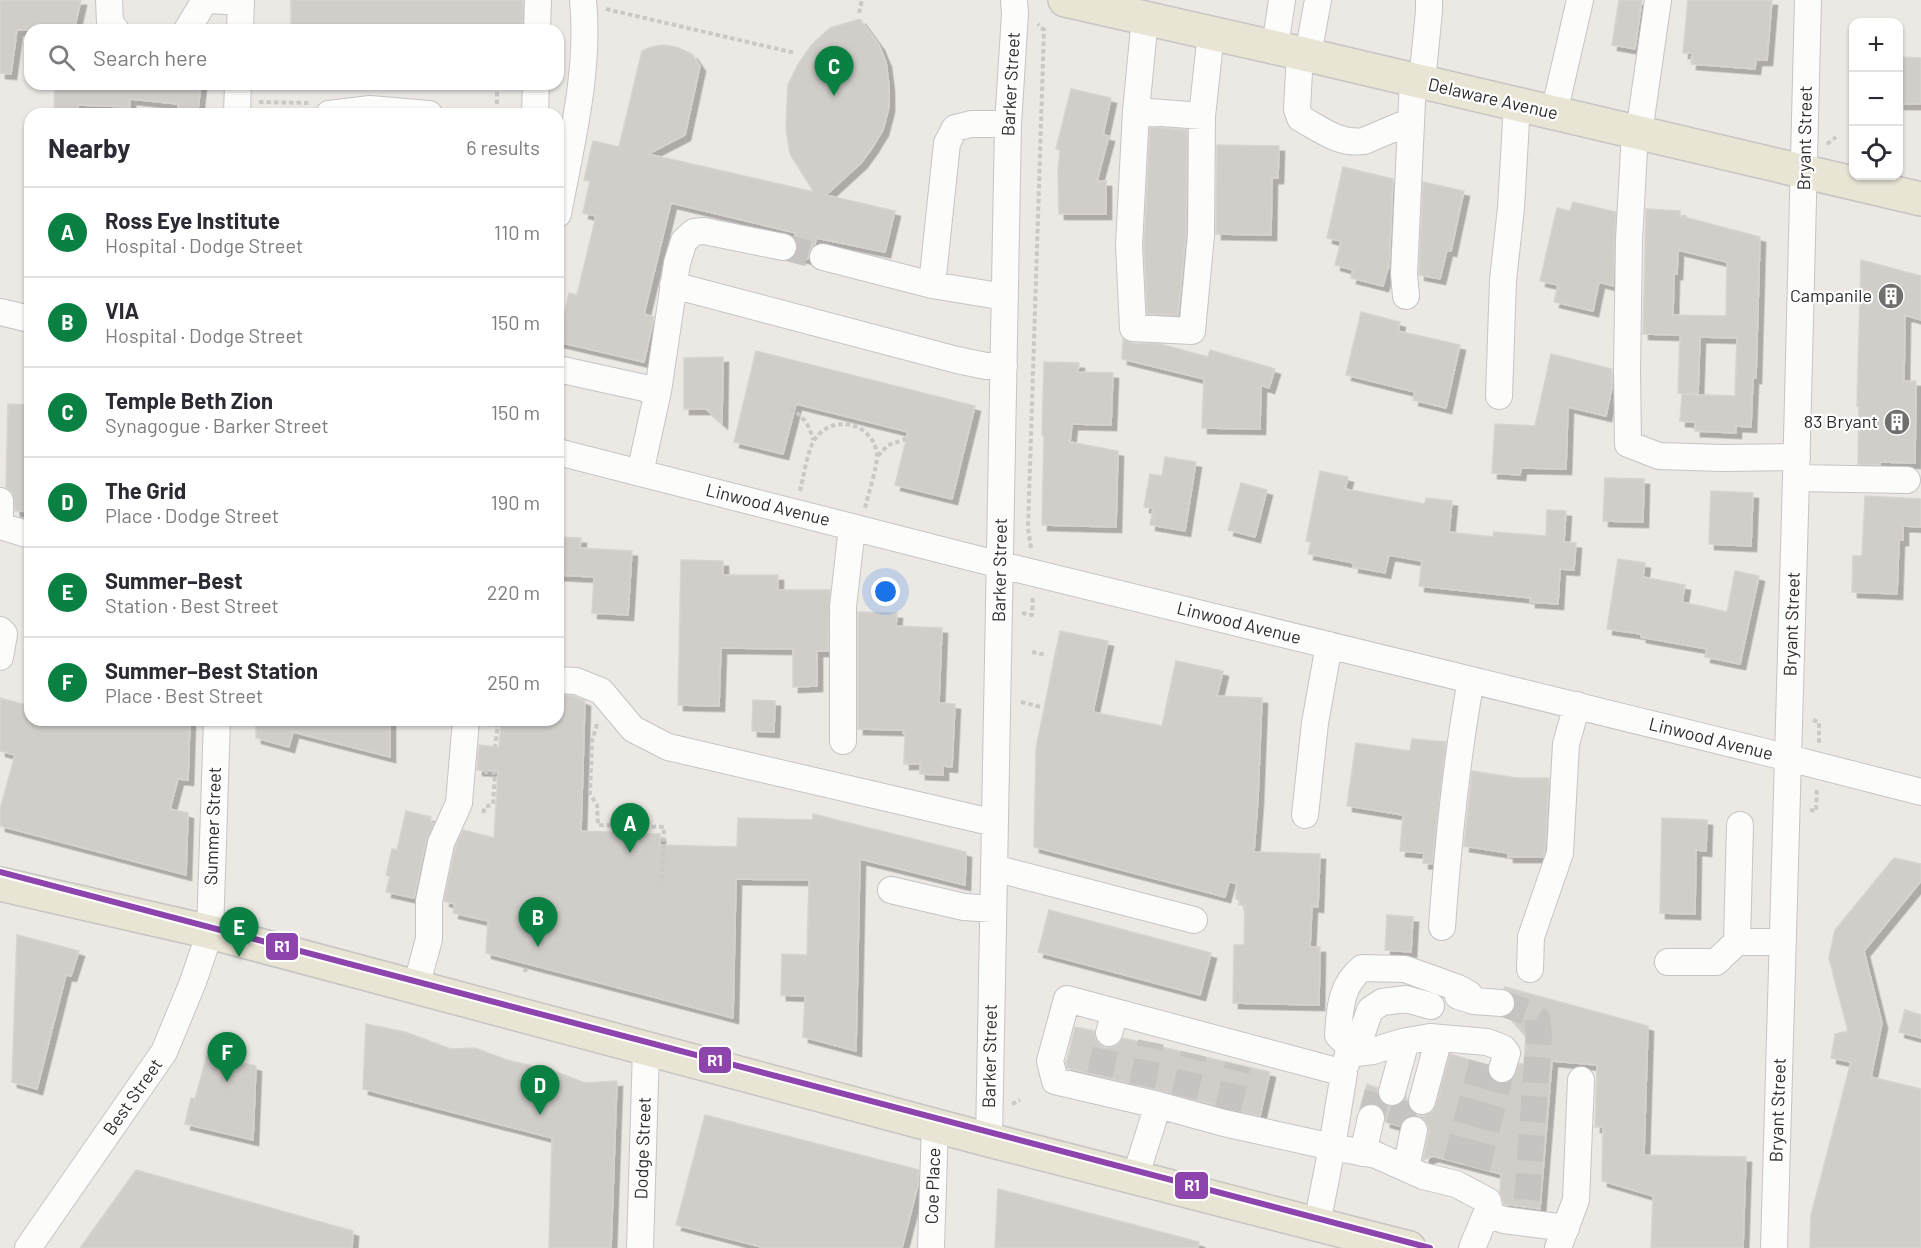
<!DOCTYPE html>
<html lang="en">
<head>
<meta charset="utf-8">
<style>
	:root { --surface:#fff; --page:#f7f7f7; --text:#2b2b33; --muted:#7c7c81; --line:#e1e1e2; --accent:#0b8043 }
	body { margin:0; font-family:Barlow,sans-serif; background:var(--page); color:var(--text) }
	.controls { position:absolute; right:18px; top:18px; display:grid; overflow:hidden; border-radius:12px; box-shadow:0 2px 4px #0004 }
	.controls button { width:54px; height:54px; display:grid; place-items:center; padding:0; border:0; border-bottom:2px solid var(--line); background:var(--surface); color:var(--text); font:30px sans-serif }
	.you { position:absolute; left:886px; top:592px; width:21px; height:21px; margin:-15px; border:4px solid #fff; border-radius:50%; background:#1a73e8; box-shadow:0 0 0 9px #1a73e833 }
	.badge { display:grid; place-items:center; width:39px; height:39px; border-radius:50%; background:var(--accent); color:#fff; font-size:20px; font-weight:700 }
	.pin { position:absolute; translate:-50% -50px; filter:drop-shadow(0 2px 3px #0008) }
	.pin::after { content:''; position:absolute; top:32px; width:21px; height:18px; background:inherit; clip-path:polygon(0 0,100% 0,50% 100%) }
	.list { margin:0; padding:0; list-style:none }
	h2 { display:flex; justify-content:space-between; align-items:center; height:78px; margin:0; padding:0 24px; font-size:26px }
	h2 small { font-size:20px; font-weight:400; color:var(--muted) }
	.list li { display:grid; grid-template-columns:39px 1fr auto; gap:18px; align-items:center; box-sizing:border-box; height:90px; padding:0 24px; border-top:2px solid var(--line) }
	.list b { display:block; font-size:22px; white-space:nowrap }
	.list p { margin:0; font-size:20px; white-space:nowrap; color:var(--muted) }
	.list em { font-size:20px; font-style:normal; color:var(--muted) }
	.icon { flex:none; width:33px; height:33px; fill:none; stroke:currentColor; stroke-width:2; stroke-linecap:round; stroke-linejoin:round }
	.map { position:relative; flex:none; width:1921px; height:1248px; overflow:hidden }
	.search { position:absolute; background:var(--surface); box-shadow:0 2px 4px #0004; left:24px; top:24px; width:540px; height:66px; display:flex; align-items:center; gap:15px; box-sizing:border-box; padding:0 21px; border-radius:18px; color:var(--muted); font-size:22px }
	.panel { position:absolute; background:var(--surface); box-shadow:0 2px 4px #0004; left:24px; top:108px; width:540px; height:618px; border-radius:18px }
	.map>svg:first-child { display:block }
	.building { fill:#d1ceca; stroke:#d7d4d0; stroke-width:1.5; fill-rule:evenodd; filter:url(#shadow) }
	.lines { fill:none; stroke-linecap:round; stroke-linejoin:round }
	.minor-tunnel { stroke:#c6c3c0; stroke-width:26; stroke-dasharray:26 13; stroke-linecap:butt }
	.minor-casing { stroke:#c6c4c5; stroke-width:28 }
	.major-casing { stroke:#c6c5c4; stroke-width:36 }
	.path { stroke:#c9c9c8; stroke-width:4; stroke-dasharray:4.5 3; stroke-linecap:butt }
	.minor { stroke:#fcfcfb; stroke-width:26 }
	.major { stroke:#e9e5d5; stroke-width:33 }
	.rail-1-casing { stroke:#fff; stroke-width:10 }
	.rail-1 { stroke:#8e44ad; stroke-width:6 }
	.labels { text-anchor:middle; stroke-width:4.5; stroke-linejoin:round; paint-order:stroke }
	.street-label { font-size:18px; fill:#2e2e2e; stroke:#fff }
	.poi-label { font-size:18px; fill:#2e2e2e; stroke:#fff; text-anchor:end }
	.line-badge { stroke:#fff; stroke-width:2 }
	.badge-label { font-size:16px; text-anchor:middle; font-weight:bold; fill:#fff }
</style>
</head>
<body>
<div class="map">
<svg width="1921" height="1248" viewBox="0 0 1921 1248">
	<defs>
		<filter id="shadow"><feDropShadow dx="5.5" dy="5.5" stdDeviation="0" flood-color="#0004"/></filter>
	</defs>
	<rect width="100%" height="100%" fill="#ece8e4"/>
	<path class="building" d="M 0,0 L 81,0 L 74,30 L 17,30 L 11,74 L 0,73 Z
		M 291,0 L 523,0 L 522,30 L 291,30 Z
		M 1619,0 L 1642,0 L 1635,49 L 1612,45 Z
		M 1688,0 L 1772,0 L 1767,60 L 1756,60 L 1755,69 L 1691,64 L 1692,53 L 1683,53 Z
		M 860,19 L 879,45 L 886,62 L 889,86 L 889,107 L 883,130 L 872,148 L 861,163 L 826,195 L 895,211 L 885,252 L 816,238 L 815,245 L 809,253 L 808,259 L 795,256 L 798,249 L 797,243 L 794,238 L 796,233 L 671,203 L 644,314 L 654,317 L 644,362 L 558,342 L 569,293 L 577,295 L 596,216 L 583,213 L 590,181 L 584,180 L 593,141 L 619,147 L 642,51 L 651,47 L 664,45 L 676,47 L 692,54 L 700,66 L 685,135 L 648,154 L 814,192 L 790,154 L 786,129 L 788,85 L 797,66 L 810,47 L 821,36 L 830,28 Z
		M 1899,57 L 1921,58 L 1921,104 L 1899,104 Z
		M 55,84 L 160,86 L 160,84 L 201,84 L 198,110 L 178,108 L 178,104 L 130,99 L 130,107 L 78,105 L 77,114 L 54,114 Z
		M 1071,89 L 1111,98 L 1103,135 L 1109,136 L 1097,181 L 1106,181 L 1106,214 L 1059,214 L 1058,172 L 1060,150 L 1056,149 Z
		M 1150,127 L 1187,130 L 1186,234 L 1178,315 L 1147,314 L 1144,245 Z
		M 1217,145 L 1279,146 L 1278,178 L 1272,178 L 1271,235 L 1216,234 Z
		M 1343,167 L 1393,179 L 1389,268 L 1388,268 L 1383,286 L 1351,278 L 1353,270 L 1335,265 L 1341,241 L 1327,238 Z
		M 1423,182 L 1464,191 L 1451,251 L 1447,250 L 1440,279 L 1419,275 Z
		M 1573,202 L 1616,212 L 1613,286 L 1599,282 L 1593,311 L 1554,302 L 1558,285 L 1540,281 L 1557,208 L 1570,211 Z
		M 1646,209 L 1680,211 L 1680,216 L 1760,237 L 1756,378 L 1753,378 L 1751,427 L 1736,426 L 1736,433 L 1695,431 L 1695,422 L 1680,421 L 1682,394 L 1735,396 L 1737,338 L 1700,337 L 1698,394 L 1678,393 L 1680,335 L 1643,334 ZM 1678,250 L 1727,262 L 1726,316 L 1673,315 L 1674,274 L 1677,274 Z
		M 1861,260 L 1921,276 L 1921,320 L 1905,315 L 1904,381 L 1916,381 L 1915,463 L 1880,462 L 1880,465 L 1858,464 L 1859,406 L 1857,406 Z
		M 1361,312 L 1400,322 L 1398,331 L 1460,345 L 1446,408 L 1413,400 L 1415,392 L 1346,375 Z
		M 1123,339 L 1132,343 L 1160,344 L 1208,357 L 1210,350 L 1275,369 L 1269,388 L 1261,385 L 1260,429 L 1202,428 L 1204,379 L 1122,359 Z
		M 756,351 L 975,406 L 952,499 L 895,485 L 908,432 L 796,404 L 783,454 L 734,442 Z
		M 1551,354 L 1612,369 L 1612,387 L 1606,416 L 1568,407 L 1566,469 L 1521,468 L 1520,475 L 1492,473 L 1495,424 L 1535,426 Z
		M 723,357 L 722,423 L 706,409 L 684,409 L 684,358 Z
		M 1044,362 L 1079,363 L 1078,372 L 1113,373 L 1111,425 L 1072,424 L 1070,442 L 1118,451 L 1116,527 L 1042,525 L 1044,435 L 1042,435 Z
		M 8,404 L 30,405 L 30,511 L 15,511 L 13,494 L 6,487 Z
		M 1165,457 L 1196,462 L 1185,531 L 1150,525 L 1153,508 L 1144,507 L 1150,474 L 1162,476 Z
		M 1320,471 L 1348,477 L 1345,489 L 1425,504 L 1426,498 L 1452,501 L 1449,532 L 1493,537 L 1494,532 L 1546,536 L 1547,510 L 1566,511 L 1564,542 L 1576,543 L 1574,570 L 1560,569 L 1558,604 L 1530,602 L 1530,598 L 1419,586 L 1422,561 L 1389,555 L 1385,573 L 1353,567 L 1354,563 L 1308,554 L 1311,542 L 1306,541 Z
		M 1605,478 L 1644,479 L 1643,522 L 1603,521 Z
		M 1241,483 L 1267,490 L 1255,537 L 1228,530 Z
		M 1711,491 L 1753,493 L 1751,546 L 1709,544 Z
		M 1865,496 L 1921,499 L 1921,527 L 1903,526 L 1903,540 L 1899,540 L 1897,594 L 1852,592 L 1853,556 L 1862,556 Z
		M 558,537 L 581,538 L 580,548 L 632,551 L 628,615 L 592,613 L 594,577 L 558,575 Z
		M 1618,559 L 1645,563 L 1643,577 L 1685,585 L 1682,602 L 1727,612 L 1735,571 L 1759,576 L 1740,664 L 1705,657 L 1707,649 L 1641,637 L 1641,634 L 1607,629 Z
		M 681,560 L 723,561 L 723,575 L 778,575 L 778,590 L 830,590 L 828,651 L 817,651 L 817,686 L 793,687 L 793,649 L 721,648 L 719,706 L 678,705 Z
		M 858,612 L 897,613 L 896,626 L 942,628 L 939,703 L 955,704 L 952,767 L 943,766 L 943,775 L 920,774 L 920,764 L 904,764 L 905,734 L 903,733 L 903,730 L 858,729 Z
		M 1060,631 L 1108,641 L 1093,712 L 1162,726 L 1176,661 L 1223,671 L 1217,696 L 1262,698 L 1258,798 L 1254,852 L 1320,854 L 1318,907 L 1312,906 L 1310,947 L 1320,947 L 1319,1005 L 1233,1003 L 1234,945 L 1244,945 L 1245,905 L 1239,905 L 1239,900 L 1236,899 L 1236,883 L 1229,882 L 1225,897 L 1034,847 L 1036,748 Z
		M 564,695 L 573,696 L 585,701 L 581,831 L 660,834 L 660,845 L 737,847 L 738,818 L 813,820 L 813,814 L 966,852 L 965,885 L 860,859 L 856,1051 L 803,1037 L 805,996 L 781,995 L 782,954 L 807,955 L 809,880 L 736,879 L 733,1018 L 486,953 L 488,921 L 453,913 L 455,904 L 444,901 L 455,848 L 463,830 L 494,838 L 498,771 L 477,770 L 479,745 L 499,747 L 501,723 L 512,725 L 512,722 L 525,723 L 540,720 L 558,720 L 558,706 Z
		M 0,698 L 30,706 L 30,720 L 190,720 L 188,780 L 178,779 L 170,809 L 188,813 L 186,875 L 0,826 L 0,809 L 15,755 L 0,751 Z
		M 753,700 L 775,701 L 774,732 L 752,731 Z
		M 256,720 L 390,720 L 390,757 L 293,732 L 289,747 L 256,738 Z
		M 1412,739 L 1446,742 L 1432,864 L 1423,863 L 1424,853 L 1400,851 L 1403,815 L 1347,806 L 1356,743 L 1410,751 Z
		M 1472,771 L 1516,778 L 1549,778 L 1545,850 L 1543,857 L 1508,857 L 1508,853 L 1464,846 Z
		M 406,811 L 431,817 L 430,822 L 434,823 L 426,840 L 414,898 L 386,892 L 390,876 L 386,875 L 392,849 L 397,850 Z
		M 1662,818 L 1707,820 L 1706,851 L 1696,850 L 1695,914 L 1660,913 Z
		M 1894,858 L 1921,864 L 1921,881 L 1864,951 L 1882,1023 L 1871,1077 L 1921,1089 L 1921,1248 L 1810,1248 L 1811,1215 L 1851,1062 L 1831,1058 L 1835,1034 L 1848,1031 L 1829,958 L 1835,930 Z
		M 1049,910 L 1211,953 L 1200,995 L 1038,952 Z
		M 1387,915 L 1413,917 L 1411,952 L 1385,950 Z
		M 17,935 L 79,951 L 71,976 L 66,975 L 37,1089 L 12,1082 Z
		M 1505,987 L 1648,1026 L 1644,1155 L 1746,1157 L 1743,1248 L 1651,1248 L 1653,1196 L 1602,1181 L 1603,1127 L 1595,1127 L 1597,1065 L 1552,1061 L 1540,1209 L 1504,1204 L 1500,1192 L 1501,1174 L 1433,1156 L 1423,1160 L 1429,1132 L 1428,1125 L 1424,1119 L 1417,1115 L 1410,1116 L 1403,1120 L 1400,1126 L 1385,1122 L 1385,1113 L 1381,1107 L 1375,1104 L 1367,1104 L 1360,1108 L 1367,1084 L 1378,1088 L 1378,1096 L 1381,1102 L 1387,1106 L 1396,1106 L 1403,1102 L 1406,1096 L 1408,1105 L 1412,1112 L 1419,1116 L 1425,1116 L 1432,1112 L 1436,1105 L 1450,1054 L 1488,1065 L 1488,1073 L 1491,1079 L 1497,1083 L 1505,1084 L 1512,1080 L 1519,1064 L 1524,1064 L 1526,1037 L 1508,1016 L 1514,1011 L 1516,1004 L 1514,996 L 1510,991 L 1504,989 Z
		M 1905,1010 L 1921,1015 L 1921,1038 L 1899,1032 Z
		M 366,1024 L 405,1032 L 451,1049 L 475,1048 L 507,1060 L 554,1071 L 585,1083 L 617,1081 L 611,1248 L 549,1248 L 552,1138 L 363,1089 Z
		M 1075,1027 L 1094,1031 L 1095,1037 L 1098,1043 L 1105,1048 L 1113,1047 L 1119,1044 L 1123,1038 L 1270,1072 L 1260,1116 L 1067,1068 L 1066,1064 Z
		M 210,1044 L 237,1051 L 235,1061 L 256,1066 L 253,1140 L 185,1124 L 191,1098 L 195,1099 Z
		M 705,1115 L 919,1170 L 918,1185 L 902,1248 L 765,1248 L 676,1225 Z
		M 136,1170 L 353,1231 L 352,1248 L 80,1248 Z
		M 998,1189 L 1199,1242 L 1198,1248 L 995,1248 Z"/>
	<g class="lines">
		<path class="minor-tunnel" d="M 783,247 L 823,257
			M 1501,1003 L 1526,1012 L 1537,1019 L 1539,1033 L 1526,1213
			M 1100,1075 L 1109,1033
			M 1142,1086 L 1151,1042
			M 1184,1097 L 1194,1054
			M 1228,1109 L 1238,1065
			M 1371,1118 L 1379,1088
			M 1399,1126 L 1408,1096
			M 1456,1162 L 1482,1063
			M 1477,1168 L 1502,1069"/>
		<defs>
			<path id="minor" d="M 109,0 L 110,23 L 116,30
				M 210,0 L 241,2
				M 1145,18 L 1136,111 L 1202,116 L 1211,33
				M 187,30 L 205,0
				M 240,30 L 241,0
				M 537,30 L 538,0
				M 1275,47 L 1282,0
				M 1300,53 L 1297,109 L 1300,118 C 1320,129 1340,145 1364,141 L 1411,121
				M 1308,55 L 1318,0
				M 1422,82 L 1429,11 L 1429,0
				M 1136,111 L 1129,245 L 1133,328 L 1192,331 L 1201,235 L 1202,116
				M 1554,113 L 1580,0
				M 237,114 L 238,84
				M 329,114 L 370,109 L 429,114
				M 535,114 L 536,84
				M 1635,132 L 1629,240 L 1627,370 L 1628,444 L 1659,456 L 1722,458 L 1797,457
				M 1639,133 L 1658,0
				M 558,214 C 571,144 590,71 583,0
				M 823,257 L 932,285 L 1005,297
				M 673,285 L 957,360 L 986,366 L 1004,366
				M 932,285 L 947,143 L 955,128 L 971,124 L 1008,124
				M 1406,296 L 1404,274 L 1413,80
				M 0,312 L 30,319
				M 558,369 L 658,391 L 640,473
				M 658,391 L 677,263 L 684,241 L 694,232 L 704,231 L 783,247
				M 1499,396 L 1503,280 L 1511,208 L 1517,104
				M 558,452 L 977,559 L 1765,752 L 1921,792
				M 1796,478 L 1907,480
				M 0,501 L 0,518
				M 0,526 L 30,535
				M 0,630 L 4,634 L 0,657
				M 558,680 L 576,681 L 601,691 L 633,729 L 668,747 L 995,823
				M 843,741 L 843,607 L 852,527
				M 1305,815 L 1315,723 L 1329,645
				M 994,868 L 1194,920
				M 891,890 L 964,907 L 993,909
				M 1442,927 C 1448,844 1456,761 1471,680
				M 1737,942 L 1740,825
				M 1668,962 L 1716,962 L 1737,942 L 1783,942
				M 1530,969 L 1531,937 L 1560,853 L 1566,744 L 1577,705
				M 416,987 L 429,939 L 429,901 L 441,843 L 459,803 L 466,720
				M 1458,996 L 1474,1001 L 1501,1003
				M 1431,1006 L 1406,999 L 1382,1002 L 1370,1010 L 1361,1036 L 1349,1046 L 1338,1035 C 1340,1009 1340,986 1362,968 L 1405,969 L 1458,988 L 1469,994 L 1474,1001
				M 1109,1033 L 1115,1012
				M 1346,1064 L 1348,1054 L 1373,1051 L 1402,1042 L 1430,1037 L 1487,1042 L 1503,1048 L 1507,1053 L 1502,1069
				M 1392,1092 L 1406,1041
				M 1422,1101 L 1439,1038
				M 1158,1105 L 1055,1081 L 1050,1061 L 1067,999 L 1344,1073 L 1332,1147 L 1376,1155 L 1423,1176 L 1456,1184 L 1488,1201 L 1489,1207 L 1472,1248
				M 989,1140 L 1008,124 L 1015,14 L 1014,0
				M 1363,1153 L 1371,1118
				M 1406,1168 L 1414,1130
				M 1135,1178 L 1158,1105 L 1224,1123 L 1332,1147 L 1317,1224
				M 1487,1214 L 1504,1220 L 1566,1228
				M 28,1248 L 164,1052 L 193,982 L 210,932 L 217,720
				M 640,1248 L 646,1048
				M 931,1248 L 935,1125
				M 1558,1248 L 1576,1200 L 1581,1080
				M 1774,1248 L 1796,478 L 1808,0"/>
			<path id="major" d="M 1065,0 L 1308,55 L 1921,199
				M 0,884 L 210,932 L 989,1140 L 1409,1248"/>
		</defs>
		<use href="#minor" class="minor-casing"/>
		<use href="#major" class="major-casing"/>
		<path class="path" d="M 606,9 L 795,53
			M 859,13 L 862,0
			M 259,102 L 309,103
			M 497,104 L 497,84
			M 1827,144 L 1836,137
			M 790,409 C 803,415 810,426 813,440
			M 878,456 L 888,445 L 906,439
			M 800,491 C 803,479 808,448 815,439 C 833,413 873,423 877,454 C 878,465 868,495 865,508
			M 1031,548 L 1028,528 L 1044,30 L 1038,24
			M 1022,613 L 1032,615 L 1033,596
			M 1032,652 L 1047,655
			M 1021,702 L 1041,707
			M 1813,720 L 1819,722 L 1819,744
			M 487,724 L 498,725 L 495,746
			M 597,724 L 592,741 L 590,794 L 597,805 L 598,825 L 664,827 L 662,883
			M 1810,810 L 1816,811 L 1817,789
			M 483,813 L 485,807 L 493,804 L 495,773 L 483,772
			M 627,833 L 627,826
			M 525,972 L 527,964
			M 1012,1104 L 1020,1100"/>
		<use href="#minor" class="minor"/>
		<use href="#major" class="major"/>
		<defs>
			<path id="rail-1" d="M 0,872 L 1430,1248"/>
		</defs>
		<use href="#rail-1" class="rail-1-casing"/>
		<use href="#rail-1" class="rail-1"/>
	</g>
	<defs>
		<symbol id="building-disc" viewBox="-11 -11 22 22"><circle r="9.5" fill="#706f6e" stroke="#fff"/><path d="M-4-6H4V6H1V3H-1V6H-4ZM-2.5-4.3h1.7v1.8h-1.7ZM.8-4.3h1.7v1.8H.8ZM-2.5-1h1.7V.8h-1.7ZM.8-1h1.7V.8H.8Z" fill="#fff"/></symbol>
	</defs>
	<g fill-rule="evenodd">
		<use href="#building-disc" x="1876" y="281" width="30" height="30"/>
		<use href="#building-disc" x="1882" y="407" width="30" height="30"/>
	</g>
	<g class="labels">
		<g class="street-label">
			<text transform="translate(1011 84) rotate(-87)" y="6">Barker Street</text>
			<text transform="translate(1493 99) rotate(13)" y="6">Delaware Avenue</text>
			<text transform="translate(1805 138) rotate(-89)" y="6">Bryant Street</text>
			<text transform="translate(768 505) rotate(14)" y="6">Linwood Avenue</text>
			<text transform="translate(1000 570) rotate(-89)" y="6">Barker Street</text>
			<text transform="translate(1239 623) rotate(14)" y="6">Linwood Avenue</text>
			<text transform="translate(1792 624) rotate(-88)" y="6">Bryant Street</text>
			<text transform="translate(1711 739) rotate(14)" y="6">Linwood Avenue</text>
			<text transform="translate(213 826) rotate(-88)" y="6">Summer Street</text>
			<text transform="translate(990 1056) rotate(-89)" y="6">Barker Street</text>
			<text transform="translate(133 1097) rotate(-55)" y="6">Best Street</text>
			<text transform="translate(1778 1110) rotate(-88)" y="6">Bryant Street</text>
			<text transform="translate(643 1148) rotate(-88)" y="6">Dodge Street</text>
			<text transform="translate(933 1186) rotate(-88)" y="6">Coe Place</text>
		</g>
		<g class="poi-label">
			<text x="1872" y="302">Campanile</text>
			<text x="1878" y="428">83 Bryant</text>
		</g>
	</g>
	<g class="line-badge">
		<rect x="265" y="932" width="34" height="29" rx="6" fill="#8e44ad"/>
		<rect x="698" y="1046" width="34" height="28" rx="6" fill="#8e44ad"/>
		<rect x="1174" y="1171" width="35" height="29" rx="6" fill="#8e44ad"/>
	</g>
	<g class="badge-label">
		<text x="282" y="952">R1</text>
		<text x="715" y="1066">R1</text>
		<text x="1192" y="1191">R1</text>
	</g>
</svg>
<div class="controls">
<button>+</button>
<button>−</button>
<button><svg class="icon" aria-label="locate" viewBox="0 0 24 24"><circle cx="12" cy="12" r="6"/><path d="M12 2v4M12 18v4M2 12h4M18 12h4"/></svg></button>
</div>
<div class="you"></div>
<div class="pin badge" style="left:630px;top:853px">A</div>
<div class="pin badge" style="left:538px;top:947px">B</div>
<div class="pin badge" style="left:834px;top:96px">C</div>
<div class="pin badge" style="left:540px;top:1115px">D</div>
<div class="pin badge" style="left:239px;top:957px">E</div>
<div class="pin badge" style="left:227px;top:1082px">F</div>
<div class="search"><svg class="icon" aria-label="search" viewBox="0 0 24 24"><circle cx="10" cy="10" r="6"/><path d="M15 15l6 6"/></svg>Search here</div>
<section class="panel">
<h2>Nearby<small>6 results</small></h2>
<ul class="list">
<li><span class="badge">A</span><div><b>Ross Eye Institute</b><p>Hospital · Dodge Street</p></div><em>110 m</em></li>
<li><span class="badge">B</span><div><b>VIA</b><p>Hospital · Dodge Street</p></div><em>150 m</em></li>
<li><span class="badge">C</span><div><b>Temple Beth Zion</b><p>Synagogue · Barker Street</p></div><em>150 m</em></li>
<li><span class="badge">D</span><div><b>The Grid</b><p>Place · Dodge Street</p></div><em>190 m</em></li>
<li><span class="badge">E</span><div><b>Summer–Best</b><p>Station · Best Street</p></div><em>220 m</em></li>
<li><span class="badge">F</span><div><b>Summer–Best Station</b><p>Place · Best Street</p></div><em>250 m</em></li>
</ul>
</section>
</div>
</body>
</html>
